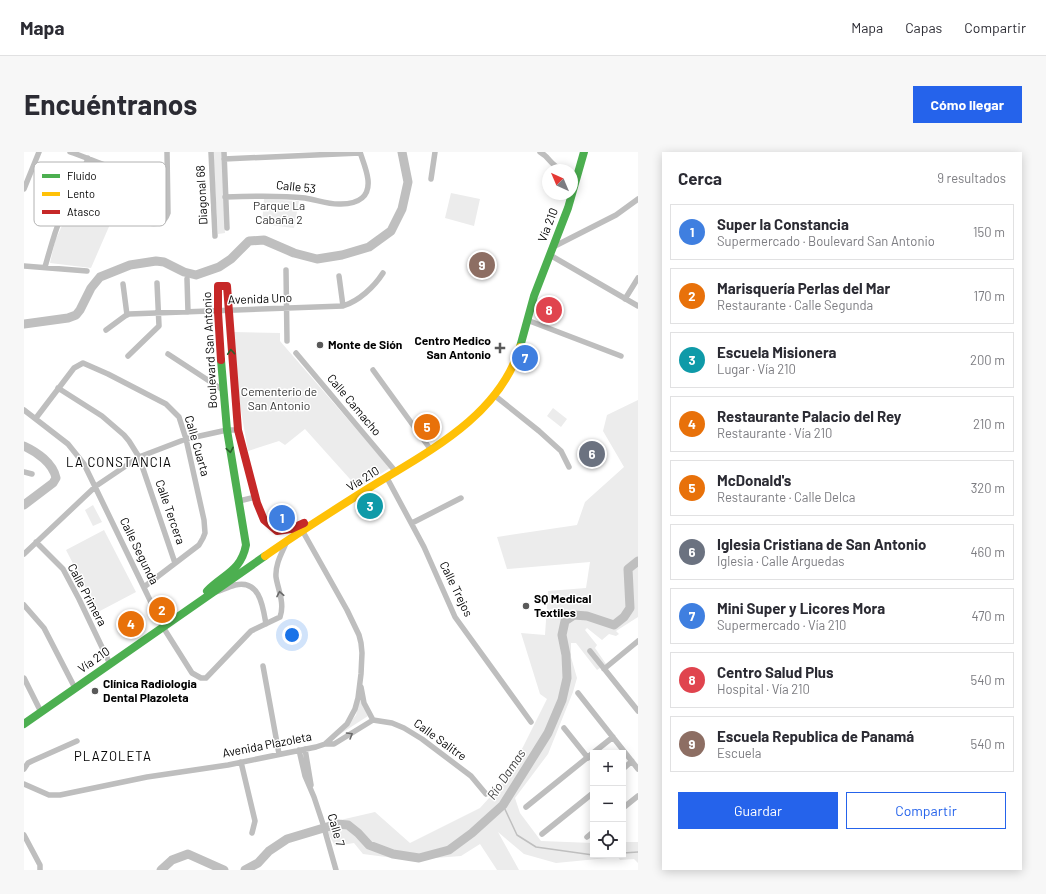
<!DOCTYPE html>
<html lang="es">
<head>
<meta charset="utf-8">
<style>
	:root { --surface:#fff; --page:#f7f7f7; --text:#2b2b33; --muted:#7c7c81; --line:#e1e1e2; --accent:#2563eb }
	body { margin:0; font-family:Barlow,sans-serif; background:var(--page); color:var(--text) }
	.controls { position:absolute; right:12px; bottom:12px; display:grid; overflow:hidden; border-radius:0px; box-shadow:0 2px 10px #0003 }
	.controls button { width:36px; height:36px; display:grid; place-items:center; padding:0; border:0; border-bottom:1px solid var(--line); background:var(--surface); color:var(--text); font:20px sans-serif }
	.compass { position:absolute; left:518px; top:12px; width:36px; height:36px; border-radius:50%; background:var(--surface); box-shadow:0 2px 10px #0003; rotate:316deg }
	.you { position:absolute; left:268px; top:483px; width:14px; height:14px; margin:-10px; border:3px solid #fff; border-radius:50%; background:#1a73e8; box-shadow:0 0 0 6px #1a73e833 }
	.badge { display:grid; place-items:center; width:26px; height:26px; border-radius:50%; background:var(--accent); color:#fff; font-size:13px; font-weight:700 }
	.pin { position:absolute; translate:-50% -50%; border:2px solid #fff; box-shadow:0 1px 4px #0006 }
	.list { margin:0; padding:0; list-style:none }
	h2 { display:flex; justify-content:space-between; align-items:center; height:52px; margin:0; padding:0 16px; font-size:17px }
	h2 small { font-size:13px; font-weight:400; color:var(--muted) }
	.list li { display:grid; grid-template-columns:26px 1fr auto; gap:12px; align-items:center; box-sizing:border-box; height:56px; margin:0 8px 8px; padding:0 8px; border:1px solid var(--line); border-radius:0px }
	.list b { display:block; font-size:15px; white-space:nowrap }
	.list p { margin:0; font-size:13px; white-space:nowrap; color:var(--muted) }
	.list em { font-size:13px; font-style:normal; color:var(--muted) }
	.actions { display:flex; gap:8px; padding:12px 16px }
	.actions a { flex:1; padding:9px 0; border:1px solid var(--accent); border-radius:0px; text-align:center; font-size:14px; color:var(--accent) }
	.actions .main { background:var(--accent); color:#fff }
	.icon { flex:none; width:22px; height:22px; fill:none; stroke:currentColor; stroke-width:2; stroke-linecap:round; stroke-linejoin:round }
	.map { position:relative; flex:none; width:614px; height:718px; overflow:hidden; border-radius:0px }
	header { display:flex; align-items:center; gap:24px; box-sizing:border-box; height:56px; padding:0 20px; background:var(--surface); border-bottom:1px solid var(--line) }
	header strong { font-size:19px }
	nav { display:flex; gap:22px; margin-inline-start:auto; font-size:14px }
	.intro { display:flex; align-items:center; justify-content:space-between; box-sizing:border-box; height:96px; padding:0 24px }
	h1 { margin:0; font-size:28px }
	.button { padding:10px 18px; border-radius:0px; background:var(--accent); color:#fff; font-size:14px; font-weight:700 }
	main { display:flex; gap:24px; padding:0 24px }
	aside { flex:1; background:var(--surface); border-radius:0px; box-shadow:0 2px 10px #0003 }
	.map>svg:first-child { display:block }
	.green { fill:#ececec }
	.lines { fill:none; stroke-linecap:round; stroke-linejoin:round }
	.stream { stroke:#bfbfbf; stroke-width:1.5 }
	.river { stroke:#bfbfbf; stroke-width:9 }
	.street { stroke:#bebebe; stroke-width:5.5 }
	.fast { stroke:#4caf50; stroke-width:8 }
	.slow { stroke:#ffc107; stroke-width:8 }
	.jam { stroke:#c62828; stroke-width:8 }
	.oneway { stroke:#2a602c }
	.oneway2 { stroke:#686868 }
	.poi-dot { fill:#595959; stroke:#fff; stroke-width:1.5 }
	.labels { text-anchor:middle; stroke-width:3; stroke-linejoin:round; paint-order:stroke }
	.street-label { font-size:12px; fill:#000; stroke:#fff }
	.park-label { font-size:12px; fill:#333; stroke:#fff }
	.poi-label { font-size:12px; font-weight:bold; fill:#000; stroke:#fff; text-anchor:start }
	.neighbourhood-label { font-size:13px; letter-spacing:1px; fill:#000; stroke:#fff }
	.water-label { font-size:13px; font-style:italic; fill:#444; stroke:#fff }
	.key { fill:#fff; stroke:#b2b2b2; stroke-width:1 }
	.key-label { font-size:11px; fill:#000 }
</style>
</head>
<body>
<header>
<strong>Mapa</strong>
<nav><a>Mapa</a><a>Capas</a><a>Compartir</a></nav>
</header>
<div class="intro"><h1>Encuéntranos</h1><a class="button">Cómo llegar</a></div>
<main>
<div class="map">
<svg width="614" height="718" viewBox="0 0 614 718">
	<rect width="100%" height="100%" fill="#fff"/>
	<path class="green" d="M 189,0 L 198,0 L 201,81 L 194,82 Z
		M 56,34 L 120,47 L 118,66 L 121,66 L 120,74 L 87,70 L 67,116 L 26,111 L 31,89 Z
		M 427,41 L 456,47 L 450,74 L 421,66 Z
		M 240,47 L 275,49 L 270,76 L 238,72 Z
		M 209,180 L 256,181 L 256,189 L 366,316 L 334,336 L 281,277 L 261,293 L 255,289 L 224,299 L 216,253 Z
		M 614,248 L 614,465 L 592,479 L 595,482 L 592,484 L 585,482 L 578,488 L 563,476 L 561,478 L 573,493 L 571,496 L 582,512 L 573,518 L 552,491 L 547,491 L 547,505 L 553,526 L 549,540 L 524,602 L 491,646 L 496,661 L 517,689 L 569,691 L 569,703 L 599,703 L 599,690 L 614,690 L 614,711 L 610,707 L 596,708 L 594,705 L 532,711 L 500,702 L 474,680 L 495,718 L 473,718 L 456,692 L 437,704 L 385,708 L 339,702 L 330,691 L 311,694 L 299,672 L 351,660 L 386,691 L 456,656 L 475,635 L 499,595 L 523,547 L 516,542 L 497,481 L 521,483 L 524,439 L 562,436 L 566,410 L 483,417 L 473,385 L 553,373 L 561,350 L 600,315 L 579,279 L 583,263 Z
		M 529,256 L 543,267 L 537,275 L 523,264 Z
		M 69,353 L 78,370 L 69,374 L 61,358 Z
		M 80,378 L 112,440 L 74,460 L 42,398 Z
		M 337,541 L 338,550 L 344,564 L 310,586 L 325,572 L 332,563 Z"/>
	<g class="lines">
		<path class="stream" d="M 479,653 L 493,683 L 512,695 L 569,703
			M 599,701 L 614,700"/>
		<path class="river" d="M 0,172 L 44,166 L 52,163 L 56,158 L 67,136 L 76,125 L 106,113 L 132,109 L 140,110 L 160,120 L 172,123 L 195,115 L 207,107 L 225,89 L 240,88 L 270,101 L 293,107 L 318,103 L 345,95 L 367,79 L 378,57 L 384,30 L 378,0
			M 0,294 C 13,300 29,311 32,326 L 29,331 L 0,353
			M 137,718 L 148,708 L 164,702 L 200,718
			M 221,718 L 234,711 L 245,699 L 263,687 L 313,672 L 324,673 L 334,681 L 345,693 L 369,702 L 395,706 L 425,698 L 448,681 L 479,653 L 524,581 L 538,548 L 543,526 L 542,503 L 538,483 L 541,469 L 550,463 L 563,464 L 590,473 L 600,465 L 606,456 L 604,417 L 614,409"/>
		<path class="street" d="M 46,0 C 62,5 77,13 93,17 C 110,22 127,22 143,22
			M 187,0 L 191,84
			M 200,0 L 203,76
			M 516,0 C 527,6 525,13 539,18
			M 200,7 L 336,1
			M 407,27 L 411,0
			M 0,37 L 15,0
			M 201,45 C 228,44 254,43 281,46 C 293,48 306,53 317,52 C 325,52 332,51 338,46 C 351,35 340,13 336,0
			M 122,71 C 132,72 140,73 144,61 L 143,0
			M 529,95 L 592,63 L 614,47
			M 526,103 L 614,154
			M 0,114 L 63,119
			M 21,115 C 26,98 30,81 37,65 C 46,45 57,27 64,6
			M 262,118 L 263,189
			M 315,124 L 319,154
			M 163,127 L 164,160
			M 99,132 L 103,163
			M 601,147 L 614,126
			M 503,168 L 597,204
			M 82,178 L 101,164 L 105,162 L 319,154 C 335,149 350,135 359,121
			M 272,201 L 372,320
			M 144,202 L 199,238
			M 104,204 L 135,174 L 133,131
			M 349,218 L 407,298
			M 34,236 L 78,264 L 100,283 L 105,289 L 115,305 L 151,411
			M 470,243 L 515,279 L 537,299 L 545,315
			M 0,258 L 44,292 L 60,312 L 139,475 L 168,521 L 177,526 L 182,526 L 227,479 L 256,465 C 261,451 254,438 252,425 C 251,412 258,401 263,389
			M 12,266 L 50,216 L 59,211 L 84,222 L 142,252 L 155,265 L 162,287 L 180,368 L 181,381 L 179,386 L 175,393 L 120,435
			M 0,320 L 8,322
			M 363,326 L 400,395 L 431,465 L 507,570
			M 215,349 L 232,345
			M 388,371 L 437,346
			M 12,390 L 39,417 L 55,447 L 86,512
			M 0,402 L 72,334 L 115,305 L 162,287 L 203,278 L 214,278
			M 192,440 C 198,438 204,435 211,433 C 236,427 239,455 242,472
			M 0,453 L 20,476 L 51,536
			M 566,499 L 614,559
			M 239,514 L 255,602
			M 580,517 L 614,489
			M 0,526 L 17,560
			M 337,535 L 340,551 L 349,568 L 368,571 L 380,576 L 398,587 L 447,624 L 462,642
			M 554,541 L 614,617
			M 540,576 L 564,606
			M 301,592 L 310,592 L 349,568
			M 281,597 L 287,633
			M 275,598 L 281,624 L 290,645 L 299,672 L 312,718
			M 569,601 L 589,585
			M 217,610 L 231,669 L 228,681
			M 0,617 L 4,611 L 8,609 L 53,589
			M 599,617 L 608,609
			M 0,632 L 25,643 L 36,643 L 123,625 L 204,613 L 292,595 L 301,592 L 323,572 L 331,557 L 334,546 L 337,522 L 338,501 L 337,491 L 335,483 L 323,458 L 278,378
			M 502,655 L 569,601
			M 599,656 L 614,644
			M 518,682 L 569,641
			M 0,683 L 16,713 L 16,718
			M 563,685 L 569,680"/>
		<path class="fast" d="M 496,195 L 510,144 L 544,56 L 560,0
			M 183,439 C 200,422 217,419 222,393 L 203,278 L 197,208
			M 0,572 L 241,404"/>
		<path class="slow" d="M 241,404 C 275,380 310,358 345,336 C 403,300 475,265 496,195"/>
		<path class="jam" d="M 197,208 L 194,160 L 194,134 L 203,134 L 214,278 L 233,351 L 240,368 L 253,379 L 267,377 L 280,371"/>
	</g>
	<defs><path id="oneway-chevron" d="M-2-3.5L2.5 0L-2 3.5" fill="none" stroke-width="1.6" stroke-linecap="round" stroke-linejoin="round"/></defs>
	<g class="oneway">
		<use href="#oneway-chevron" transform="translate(207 200) rotate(-94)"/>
		<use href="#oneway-chevron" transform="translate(206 298) rotate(80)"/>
	</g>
	<g class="oneway2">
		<use href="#oneway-chevron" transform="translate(256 442) rotate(-101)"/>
		<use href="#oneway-chevron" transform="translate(326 583) rotate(-31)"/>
	</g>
	<g class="poi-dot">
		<circle cx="296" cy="193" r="4"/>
		<path d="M474 190h4v4h4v4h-4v4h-4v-4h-4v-4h4z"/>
		<circle cx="502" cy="454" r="4"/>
		<circle cx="71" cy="539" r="4"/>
	</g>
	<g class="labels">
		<g class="street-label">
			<text transform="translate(272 35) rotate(6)" y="4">Calle 53</text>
			<text transform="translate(178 43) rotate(-93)" y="4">Diagonal 68</text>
			<text transform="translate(524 73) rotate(-69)" y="4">Vía 210</text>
			<text transform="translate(236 147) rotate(-2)" y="4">Avenida Uno</text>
			<text transform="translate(186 198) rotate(-93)" y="4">Boulevard San Antonio</text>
			<text transform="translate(330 253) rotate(50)" y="4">Calle Camacho</text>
			<text transform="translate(173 294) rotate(74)" y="4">Calle Cuarta</text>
			<text transform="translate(339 327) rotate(-32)" y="4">Vía 210</text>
			<text transform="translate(146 360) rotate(71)" y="4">Calle Tercera</text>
			<text transform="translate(115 399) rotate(64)" y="4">Calle Segunda</text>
			<text transform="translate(432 437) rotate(64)" y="4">Calle Trejos</text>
			<text transform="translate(63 443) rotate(62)" y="4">Calle Primera</text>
			<text transform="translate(70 508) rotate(-35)" y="4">Vía 210</text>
			<text transform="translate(416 588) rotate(36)" y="4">Calle Salitre</text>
			<text transform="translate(243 593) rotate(-11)" y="4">Avenida Plazoleta</text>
			<text transform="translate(312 678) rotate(74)" y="4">Calle 7</text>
		</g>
		<g class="park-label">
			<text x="255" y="58">Parque La<tspan x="255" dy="14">Cabaña 2</tspan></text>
			<text x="255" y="244">Cementerio de<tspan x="255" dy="14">San Antonio</tspan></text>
		</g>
		<g class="poi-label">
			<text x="467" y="193" text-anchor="end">Centro Medico<tspan x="467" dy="14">San Antonio</tspan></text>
			<text x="304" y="197">Monte de Sión</text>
			<text x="510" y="451">SQ Medical<tspan x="510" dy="14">Textiles</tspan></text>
			<text x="79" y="536">Clínica Radiologia<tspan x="79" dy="14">Dental Plazoleta</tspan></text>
		</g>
		<g class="neighbourhood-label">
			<text x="95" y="315">LA CONSTANCIA</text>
			<text x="89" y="609">PLAZOLETA</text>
		</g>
		<g class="water-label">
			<text transform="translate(482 622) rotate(-56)" y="5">Río Damas</text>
		</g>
	</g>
	<rect x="10" y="10" width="132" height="64" rx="6" class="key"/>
	<rect x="18" y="22" width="18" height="4" fill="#4caf50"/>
	<rect x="18" y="40" width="18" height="4" fill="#ffc107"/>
	<rect x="18" y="58" width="18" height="4" fill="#c62828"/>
	<g class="key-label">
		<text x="43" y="28">Fluido</text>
		<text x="43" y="46">Lento</text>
		<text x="43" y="64">Atasco</text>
	</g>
</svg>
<div class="controls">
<button>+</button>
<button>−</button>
<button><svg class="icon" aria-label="locate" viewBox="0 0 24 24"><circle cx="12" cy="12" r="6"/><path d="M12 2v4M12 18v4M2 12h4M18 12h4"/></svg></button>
</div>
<svg class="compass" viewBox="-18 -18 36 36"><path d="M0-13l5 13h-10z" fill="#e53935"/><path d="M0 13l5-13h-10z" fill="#7c7c81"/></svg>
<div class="you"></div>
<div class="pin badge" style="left:258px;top:366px;background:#3f7fe0">1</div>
<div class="pin badge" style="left:138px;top:458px;background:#e8710a">2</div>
<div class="pin badge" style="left:346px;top:354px;background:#0f9aa8">3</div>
<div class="pin badge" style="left:107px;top:472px;background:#e8710a">4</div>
<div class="pin badge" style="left:403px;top:275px;background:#e8710a">5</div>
<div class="pin badge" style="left:568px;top:302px;background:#6b7280">6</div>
<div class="pin badge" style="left:501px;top:206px;background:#3f7fe0">7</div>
<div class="pin badge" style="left:525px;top:158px;background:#e0444e">8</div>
<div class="pin badge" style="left:458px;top:113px;background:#8d6e63">9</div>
</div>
<aside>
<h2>Cerca<small>9 resultados</small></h2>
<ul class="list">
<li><span class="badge" style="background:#3f7fe0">1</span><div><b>Super la Constancia</b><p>Supermercado · Boulevard San Antonio</p></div><em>150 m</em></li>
<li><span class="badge" style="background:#e8710a">2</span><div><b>Marisquería Perlas del Mar</b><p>Restaurante · Calle Segunda</p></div><em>170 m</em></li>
<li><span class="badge" style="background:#0f9aa8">3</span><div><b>Escuela Misionera</b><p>Lugar · Vía 210</p></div><em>200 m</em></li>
<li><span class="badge" style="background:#e8710a">4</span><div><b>Restaurante Palacio del Rey</b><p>Restaurante · Vía 210</p></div><em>210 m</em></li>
<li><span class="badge" style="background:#e8710a">5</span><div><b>McDonald's</b><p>Restaurante · Calle Delca</p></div><em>320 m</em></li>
<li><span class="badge" style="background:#6b7280">6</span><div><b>Iglesia Cristiana de San Antonio</b><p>Iglesia · Calle Arguedas</p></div><em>460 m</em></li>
<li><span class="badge" style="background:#3f7fe0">7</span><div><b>Mini Super y Licores Mora</b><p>Supermercado · Vía 210</p></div><em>470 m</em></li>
<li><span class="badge" style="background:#e0444e">8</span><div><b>Centro Salud Plus</b><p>Hospital · Vía 210</p></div><em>540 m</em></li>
<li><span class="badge" style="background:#8d6e63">9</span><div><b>Escuela Republica de Panamá</b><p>Escuela</p></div><em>540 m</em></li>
</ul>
<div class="actions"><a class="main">Guardar</a><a>Compartir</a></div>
</aside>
</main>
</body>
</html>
